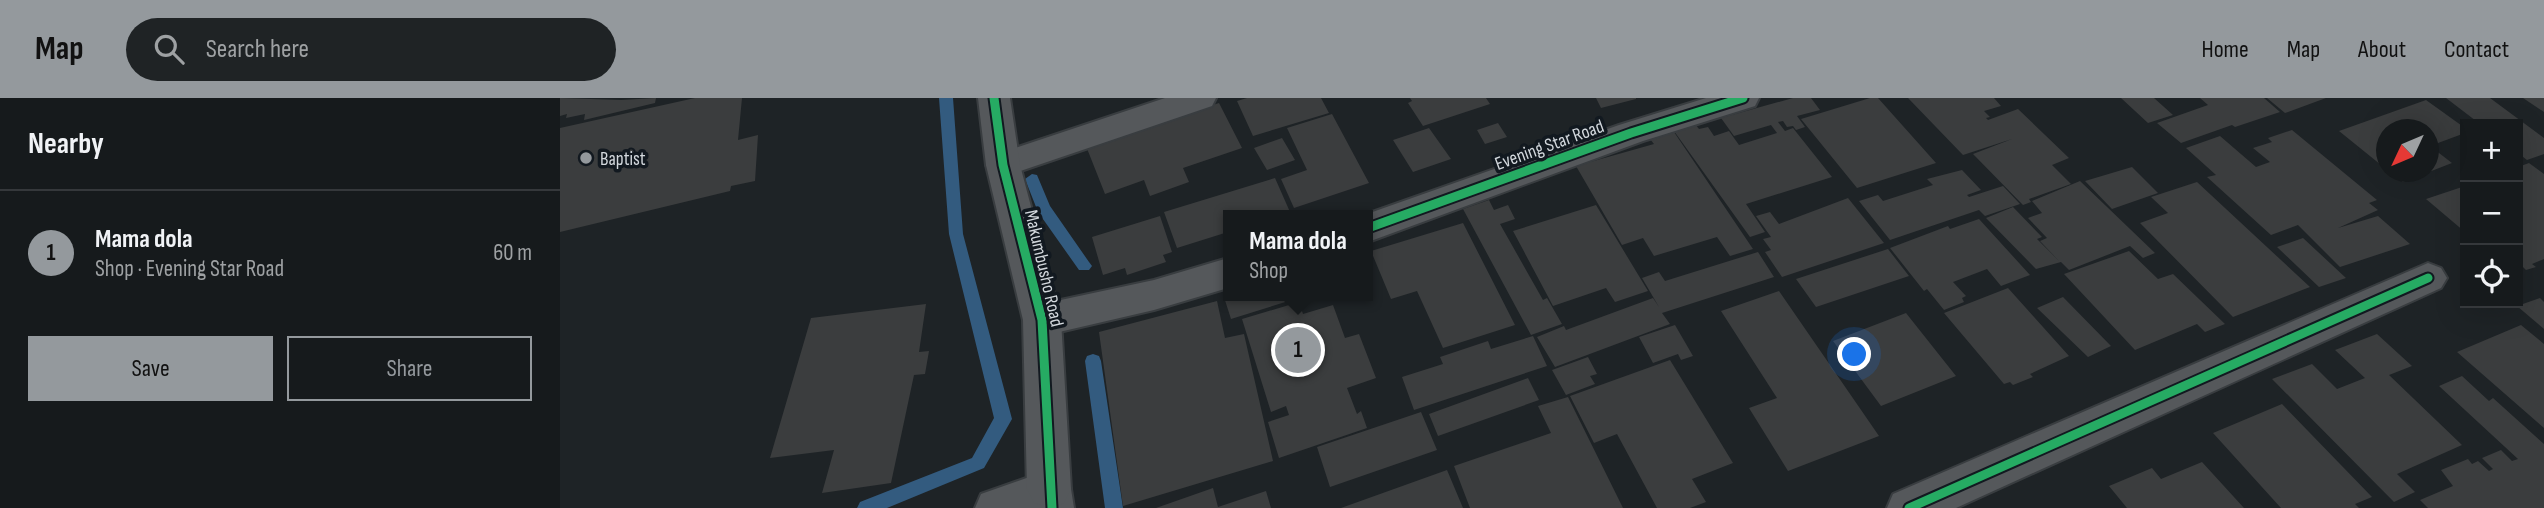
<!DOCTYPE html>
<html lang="en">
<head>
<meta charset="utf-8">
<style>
	:root { --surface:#161a1c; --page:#1f2325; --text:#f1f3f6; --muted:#9ea1a3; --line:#35383b; --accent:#94999d }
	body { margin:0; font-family:"Sofia Sans Condensed",sans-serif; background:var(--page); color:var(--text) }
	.controls { position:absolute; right:21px; top:21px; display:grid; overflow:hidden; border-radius:0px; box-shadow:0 7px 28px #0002 }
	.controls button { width:63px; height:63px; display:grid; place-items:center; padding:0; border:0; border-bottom:2px solid var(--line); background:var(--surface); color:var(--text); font:35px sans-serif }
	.compass { position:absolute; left:1816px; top:21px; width:63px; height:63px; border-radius:50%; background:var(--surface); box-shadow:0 7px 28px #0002; rotate:226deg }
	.you { position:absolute; left:1295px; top:257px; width:24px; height:24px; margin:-18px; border:5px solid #fff; border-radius:50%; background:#1a73e8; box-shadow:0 0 0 10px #1a73e833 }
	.badge { display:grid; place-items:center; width:46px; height:46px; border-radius:50%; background:var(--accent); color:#111; font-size:23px; font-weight:700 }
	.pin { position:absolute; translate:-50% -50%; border:4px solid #fff; box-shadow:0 2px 7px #0006 }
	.popup { position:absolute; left:663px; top:112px; width:150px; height:91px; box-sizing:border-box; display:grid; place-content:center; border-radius:0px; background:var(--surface); filter:drop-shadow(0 2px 5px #0005); font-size:23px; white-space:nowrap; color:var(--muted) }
	.popup b { font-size:26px; color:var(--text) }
	.popup::after { content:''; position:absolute; left:50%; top:100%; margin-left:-14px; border:14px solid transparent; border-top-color:var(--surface) }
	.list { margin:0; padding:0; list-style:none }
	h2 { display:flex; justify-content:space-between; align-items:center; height:91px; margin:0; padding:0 28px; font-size:30px }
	h2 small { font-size:23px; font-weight:400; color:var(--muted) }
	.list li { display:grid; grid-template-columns:46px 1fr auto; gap:21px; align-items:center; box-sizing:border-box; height:126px; padding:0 28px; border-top:2px solid var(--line) }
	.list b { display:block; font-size:26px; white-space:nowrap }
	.list p { margin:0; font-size:23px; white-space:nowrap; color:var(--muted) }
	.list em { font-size:23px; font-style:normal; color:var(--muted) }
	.actions { display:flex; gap:14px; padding:21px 28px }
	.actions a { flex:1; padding:16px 0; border:2px solid var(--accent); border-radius:0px; text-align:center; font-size:24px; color:var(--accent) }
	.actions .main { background:var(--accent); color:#111 }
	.icon { flex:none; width:38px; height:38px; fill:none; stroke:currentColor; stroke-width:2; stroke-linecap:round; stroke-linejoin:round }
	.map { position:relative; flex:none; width:1984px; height:410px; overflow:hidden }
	header { display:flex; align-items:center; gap:42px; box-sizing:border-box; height:98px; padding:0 35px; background:var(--accent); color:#111 }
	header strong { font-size:33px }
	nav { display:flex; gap:38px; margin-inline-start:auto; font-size:24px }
	.search { width:490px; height:63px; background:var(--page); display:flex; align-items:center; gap:18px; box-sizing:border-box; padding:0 24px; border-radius:38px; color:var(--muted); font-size:26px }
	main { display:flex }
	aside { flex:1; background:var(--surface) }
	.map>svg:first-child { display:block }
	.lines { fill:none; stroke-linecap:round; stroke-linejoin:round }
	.stream { fill:#335b7f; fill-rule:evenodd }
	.building { fill:#3b3d3e }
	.minor-casing { stroke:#393d40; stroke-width:4 }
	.tertiary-casing { stroke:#393d40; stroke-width:4 }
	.minor { fill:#55585b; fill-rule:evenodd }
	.tertiary { fill:#55585b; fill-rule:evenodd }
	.cycleway-casing { stroke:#121920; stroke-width:13 }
	.cycleway { stroke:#26ab63; stroke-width:9 }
	.poi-dot { fill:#94999d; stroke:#121920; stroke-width:2.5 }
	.labels { text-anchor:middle; stroke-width:7; stroke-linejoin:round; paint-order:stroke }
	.street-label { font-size:19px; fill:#d3d8dd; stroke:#121920 }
	.poi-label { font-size:19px; fill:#d3d8dd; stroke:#121920; text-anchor:start }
</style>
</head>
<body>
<header>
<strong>Map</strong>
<div class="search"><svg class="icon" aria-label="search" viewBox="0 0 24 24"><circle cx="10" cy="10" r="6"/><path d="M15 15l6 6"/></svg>Search here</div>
<nav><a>Home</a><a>Map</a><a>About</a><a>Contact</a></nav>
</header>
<main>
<aside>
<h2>Nearby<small></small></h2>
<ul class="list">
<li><span class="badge">1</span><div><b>Mama dola</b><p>Shop · Evening Star Road</p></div><em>60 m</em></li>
</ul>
<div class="actions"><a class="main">Save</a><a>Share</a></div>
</aside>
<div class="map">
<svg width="1984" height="410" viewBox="0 0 1984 410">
	<rect width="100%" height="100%" fill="#1e2326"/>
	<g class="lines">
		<path class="stream" d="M 379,0 L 393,0 L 403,136 L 452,321 L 424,370 L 327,410 L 297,410 L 300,404 L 412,360 L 434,320 L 389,136 Z
			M 472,76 L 477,77 L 490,108 L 529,164 L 532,168 L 529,172 L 519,172 L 478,114 L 465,81 Z
			M 533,256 L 539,258 L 541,263 L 563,410 L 545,410 L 525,263 L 527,258 Z"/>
	</g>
	<path class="building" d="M 0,0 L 61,2 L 96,0 L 95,5 L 24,22 L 25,16 L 6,20 L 7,16 L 0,18 Z
		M 135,0 L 182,0 L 178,42 L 198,37 L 195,83 L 171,88 L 170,93 L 0,134 L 0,30 Z
		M 687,0 L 761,0 L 769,15 L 693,38 L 677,3 Z
		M 850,0 L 926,0 L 930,6 L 863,28 L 848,5 L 852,3 Z
		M 1036,0 L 1076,0 L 1076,1 L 1041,10 Z
		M 1233,0 L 1251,0 L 1260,12 L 1237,18 L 1245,29 L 1236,32 L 1233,28 L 1227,29 L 1223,23 L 1218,24 L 1225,33 L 1233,30 L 1272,79 L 1186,106 L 1205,134 L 1190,139 L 1114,33 L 1135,26 L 1139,31 L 1148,29 L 1154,38 L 1169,33 L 1179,47 L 1217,35 L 1211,27 L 1174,38 L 1161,20 Z
		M 1310,0 L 1318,0 L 1376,65 L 1297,90 L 1241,21 Z
		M 1348,0 L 1434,0 L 1441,8 L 1424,13 L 1430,19 L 1426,20 L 1428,22 L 1458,11 L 1509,60 L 1492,67 L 1511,86 L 1469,101 L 1471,104 L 1463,107 L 1413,56 L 1452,41 L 1403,57 Z
		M 1561,0 L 1594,0 L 1613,17 L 1588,25 Z
		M 1640,0 L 1704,0 L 1720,14 L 1675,29 L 1672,27 L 1621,45 L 1597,25 L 1648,7 Z
		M 1707,0 L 1766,0 L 1725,15 Z
		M 1886,0 L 1930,0 L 1984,40 L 1984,56 L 1967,62 L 1958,55 L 1958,26 L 1920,26 Z
		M 1963,0 L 1984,0 L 1984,14 Z
		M 1866,2 L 1905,30 L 1905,35 L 1870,48 L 1892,65 L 1843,84 L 1830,74 L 1868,74 L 1868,32 L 1826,32 L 1826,71 L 1779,33 Z
		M 659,5 L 682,50 L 623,70 L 629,84 L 590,98 L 584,82 L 545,96 L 526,48 Z
		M 772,16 L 809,85 L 734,110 L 721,81 L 747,72 L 727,30 Z
		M 938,25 L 947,39 L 925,46 L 917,32 Z
		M 869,30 L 891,61 L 853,74 L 833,42 Z
		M 1732,32 L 1817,102 L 1809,105 L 1818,112 L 1778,130 L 1818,118 L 1850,146 L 1780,169 L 1738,127 L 1711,137 L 1647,79 L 1656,77 L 1626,50 L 1660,38 L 1696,69 L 1710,64 L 1693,50 L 1712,44 L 1708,40 Z
		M 1114,34 L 1193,151 L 1170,158 L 1157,139 L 1094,158 L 1083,140 L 1062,147 L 1016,68 L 1094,46 L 1090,41 Z
		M 722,40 L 735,62 L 707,72 L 694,50 Z
		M 1969,65 L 1984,76 L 1984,161 L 1972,166 L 1976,169 L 1966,172 L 1961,167 L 1958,169 L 1958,69 Z
		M 1572,69 L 1598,95 L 1552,111 L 1525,83 Z
		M 1402,72 L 1421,92 L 1407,97 L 1409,99 L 1443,88 L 1460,106 L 1425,118 L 1419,112 L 1330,142 L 1299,103 L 1318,97 L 1323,103 L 1373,87 L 1367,81 Z
		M 715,80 L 730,114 L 721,117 L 668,117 L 668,134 L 617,150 L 604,114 Z
		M 1520,83 L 1595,155 L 1583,160 L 1570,148 L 1509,172 L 1501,164 L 1476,171 L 1426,120 L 1453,109 L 1482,139 L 1477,141 L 1499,163 L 1480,143 L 1487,140 L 1468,120 L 1482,115 L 1472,103 Z
		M 1637,84 L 1750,189 L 1673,219 L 1580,125 L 1608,115 L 1591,99 Z
		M 1905,88 L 1905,134 L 1866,101 Z
		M 1288,100 L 1324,145 L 1222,179 L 1205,154 L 1211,152 L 1203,141 L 1211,139 L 1196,118 L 1210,114 L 1219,126 Z
		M 929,102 L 934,112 L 948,107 L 955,121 L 940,126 L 983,202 L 987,200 L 1002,226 L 971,237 L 903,111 Z
		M 1036,107 L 1088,193 L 1055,204 L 1046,190 L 993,208 L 953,133 Z
		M 600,118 L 612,154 L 603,157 L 606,164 L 567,177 L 565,170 L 543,177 L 532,139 Z
		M 1419,121 L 1470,177 L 1441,188 L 1427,171 L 1393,184 L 1406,198 L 1402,200 L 1404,204 L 1384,212 L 1367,191 L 1364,193 L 1330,150 L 1388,128 L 1390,131 Z
		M 903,125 L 955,227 L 883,250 L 857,193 L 831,201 L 811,153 Z
		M 1743,140 L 1786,180 L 1759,189 L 1717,149 Z
		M 1328,151 L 1349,178 L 1256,209 L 1236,181 Z
		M 1569,153 L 1598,181 L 1613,176 L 1665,226 L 1645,234 L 1637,226 L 1575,252 L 1504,176 Z
		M 1198,154 L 1214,179 L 1102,215 L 1110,226 L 995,269 L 977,239 L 1004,228 L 1006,232 L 1093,200 L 1099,209 L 1082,180 L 1099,174 L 1105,183 Z
		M 1448,190 L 1509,258 L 1470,276 L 1473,279 L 1453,287 L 1450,284 L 1444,286 L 1384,215 Z
		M 1219,193 L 1319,338 L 1228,373 L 1189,310 L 1217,300 L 1161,213 Z
		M 668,194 L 668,198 L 734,198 L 735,201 L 671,221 L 663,196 Z
		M 1503,199 L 1551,248 L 1528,259 L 1477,210 Z
		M 1980,200 L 1984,204 L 1984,231 L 1957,208 Z
		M 657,203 L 665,240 L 684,236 L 713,363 L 563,408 L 539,234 Z
		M 739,204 L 743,216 L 773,207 L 785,240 L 799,236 L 816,280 L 787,290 L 797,316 L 801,313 L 807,330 L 719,360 L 708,324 L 729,317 L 726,308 L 711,314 L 682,221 Z
		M 366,206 L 359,254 L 369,253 L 365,276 L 354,277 L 331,385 L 262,395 L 274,352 L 210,360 L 251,220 Z
		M 1346,215 L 1396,278 L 1321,308 L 1273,243 Z
		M 1115,227 L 1133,258 L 1121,262 L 1118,256 L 1093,265 L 1079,239 Z
		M 1961,227 L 1984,246 L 1984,330 L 1897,254 Z
		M 1817,236 L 1852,268 L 1829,277 L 1902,347 L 1837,376 L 1855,394 L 1834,404 L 1712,281 L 1752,266 L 1777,291 L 1805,280 L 1775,252 Z
		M 973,238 L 987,268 L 854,312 L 842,279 L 883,266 L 880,259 L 928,243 L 931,251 Z
		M 1028,259 L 1037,276 L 1030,278 L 1035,286 L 1006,297 L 992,272 Z
		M 1110,262 L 1173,365 L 1132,381 L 1146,404 L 1130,410 L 1097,410 L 1057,336 L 1034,345 L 1010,298 Z
		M 1902,278 L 1929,303 L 1933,300 L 1984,346 L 1984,410 L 1868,410 L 1860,402 L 1893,388 L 1881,372 L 1908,361 L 1912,366 L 1918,363 L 1929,373 L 1933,371 L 1922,360 L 1941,352 L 1952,363 L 1958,361 L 1879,288 Z
		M 968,280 L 979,302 L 878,338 L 869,316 Z
		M 1008,299 L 1063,410 L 910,410 L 894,368 L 991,335 L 978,308 Z
		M 1722,306 L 1812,399 L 1795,406 L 1799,410 L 1721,410 L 1653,335 Z
		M 861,314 L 877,352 L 770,389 L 757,349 Z
		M 1642,364 L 1684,410 L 1567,410 L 1549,388 L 1592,370 L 1601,381 Z
		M 887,372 L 903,410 L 781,410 Z
		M 653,390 L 658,409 L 706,393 L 711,410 L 596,410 Z"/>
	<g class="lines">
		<defs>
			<path id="minor" d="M 605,0 L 656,0 L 652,8 L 443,79 L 431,76 L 426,67 L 431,58 Z
				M 1146,0 L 1199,0 L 1195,8 L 1083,43 L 808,144 L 808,117 L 804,117 L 1059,27 Z
				M 668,160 L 668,190 L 594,212 L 482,238 L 468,233 L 463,222 L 468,211 L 482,206 L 594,182 Z
				M 1868,165 L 1881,170 L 1887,180 L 1881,190 L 1396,410 L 1327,410 L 1333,396 Z
				M 489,372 L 504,377 L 511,391 L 514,410 L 415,410 L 421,396 Z"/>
			<path id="tertiary" d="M 418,0 L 450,0 L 460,67 L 501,222 L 511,391 L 504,405 L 490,410 L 474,405 L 467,391 L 463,222 L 426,67 Z"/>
		</defs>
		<use href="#minor" class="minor-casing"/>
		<use href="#tertiary" class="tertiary-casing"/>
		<use href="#minor" class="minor"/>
		<use href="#tertiary" class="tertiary"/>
		<defs>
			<path id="cycleway" d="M 434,0 L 443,67 L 482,222 L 492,410
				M 808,130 L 1071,35 L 1183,0
				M 1349,410 L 1868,180"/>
		</defs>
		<use href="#cycleway" class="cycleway-casing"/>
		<use href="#cycleway" class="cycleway"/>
	</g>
	<circle class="poi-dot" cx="26" cy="60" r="7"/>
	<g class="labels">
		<g class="street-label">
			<text transform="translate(989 46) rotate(-20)" y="7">Evening Star Road</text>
			<text transform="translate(485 170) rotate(77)" y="7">Makumbusho Road</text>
		</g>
		<g class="poi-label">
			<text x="40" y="67">Baptist</text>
		</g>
	</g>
</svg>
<div class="controls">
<button>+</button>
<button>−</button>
<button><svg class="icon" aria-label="locate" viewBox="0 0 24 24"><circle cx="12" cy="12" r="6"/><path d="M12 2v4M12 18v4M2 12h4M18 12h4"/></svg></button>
</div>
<svg class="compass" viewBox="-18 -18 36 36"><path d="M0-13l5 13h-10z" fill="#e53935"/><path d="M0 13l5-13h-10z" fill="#9ea1a3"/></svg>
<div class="you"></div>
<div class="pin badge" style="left:738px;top:252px">1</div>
<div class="popup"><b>Mama dola</b>Shop</div>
</div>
</main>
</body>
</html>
